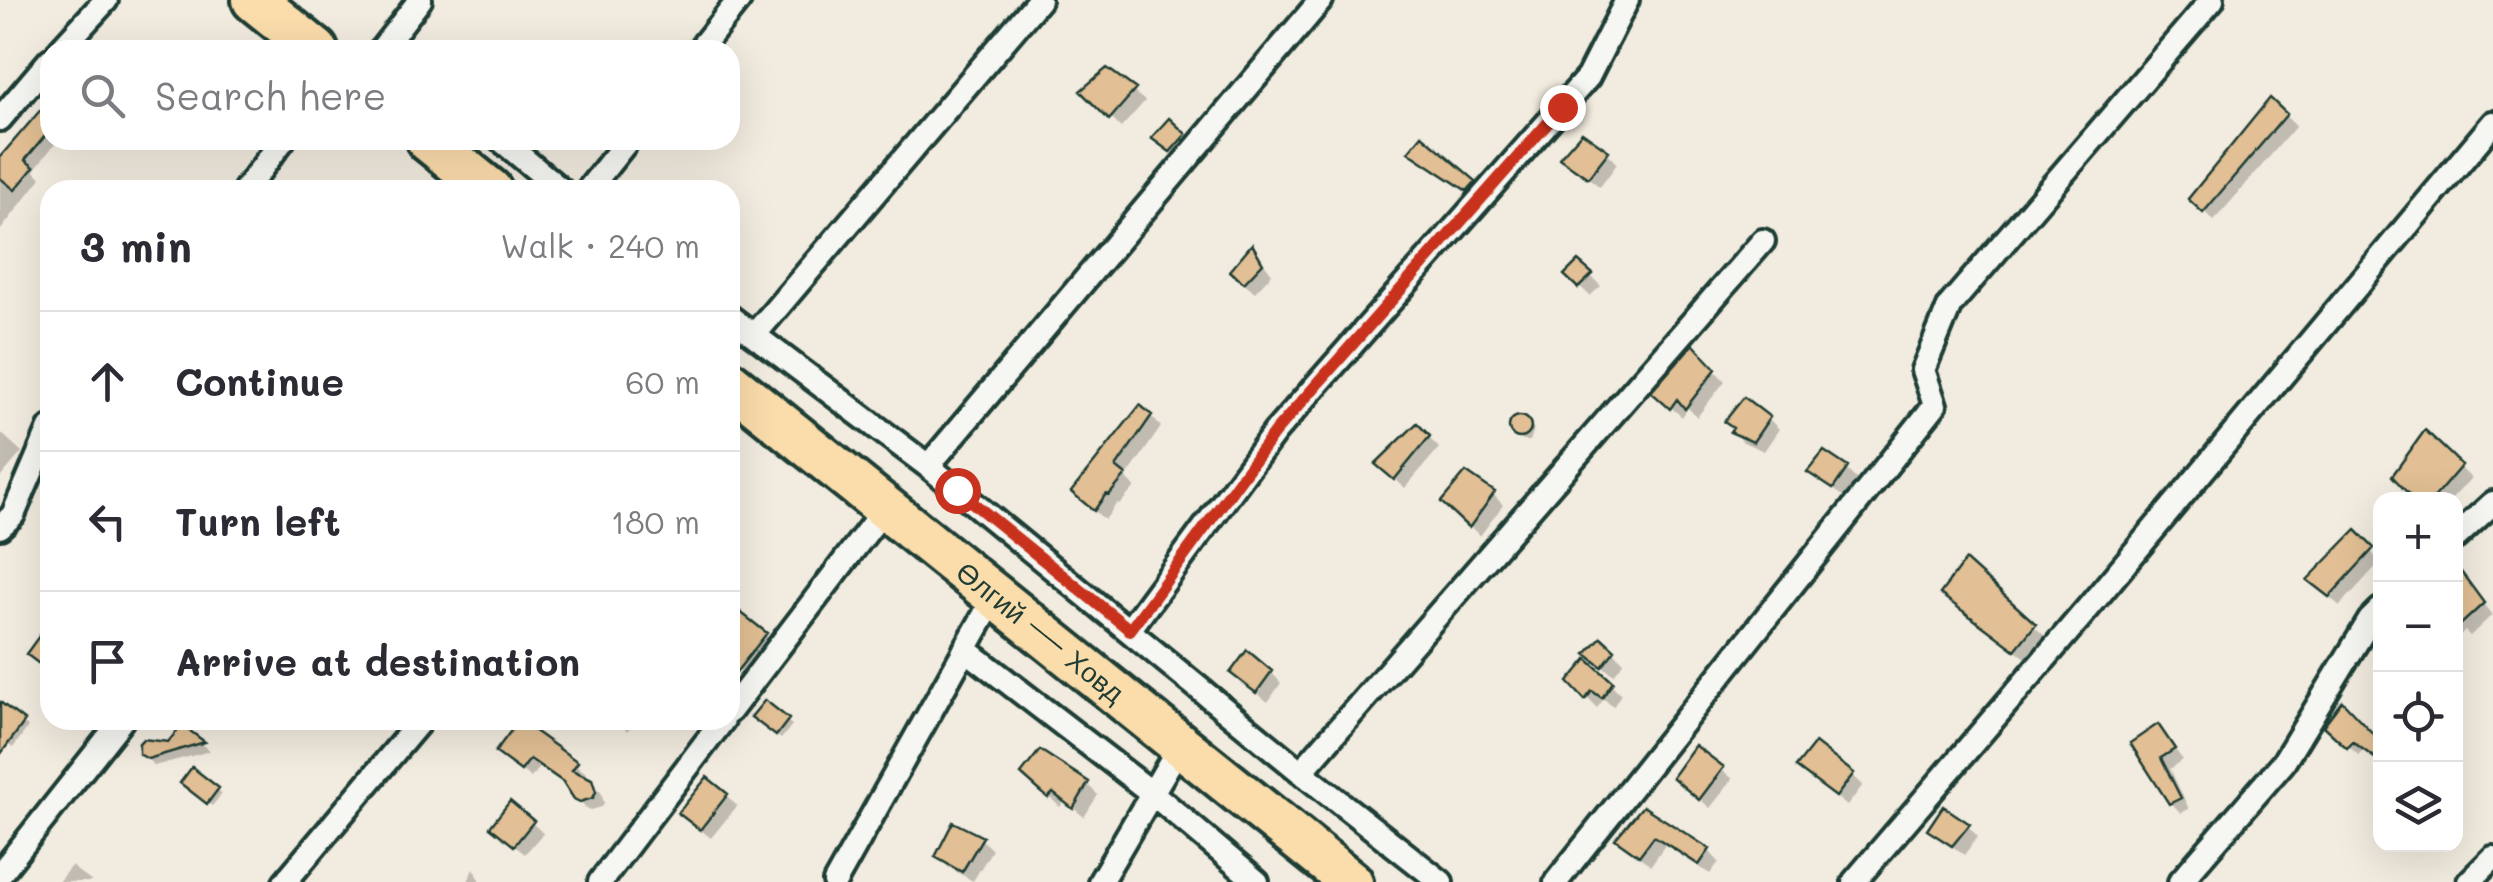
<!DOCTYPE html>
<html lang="en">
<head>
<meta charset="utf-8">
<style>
	:root { --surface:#fff; --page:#f2f2f3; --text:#2b2b33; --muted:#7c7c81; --line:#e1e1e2 }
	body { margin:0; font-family:Mali,sans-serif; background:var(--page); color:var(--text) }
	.controls { position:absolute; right:30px; bottom:30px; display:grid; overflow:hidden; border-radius:20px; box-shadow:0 10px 40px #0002 }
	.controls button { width:90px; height:90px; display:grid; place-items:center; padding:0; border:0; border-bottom:2px solid var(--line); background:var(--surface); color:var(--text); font:50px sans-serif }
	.stop { position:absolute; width:30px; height:30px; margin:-22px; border:8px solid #c8321e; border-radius:50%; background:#fff }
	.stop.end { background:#c8321e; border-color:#fff; box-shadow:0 2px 10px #0008 }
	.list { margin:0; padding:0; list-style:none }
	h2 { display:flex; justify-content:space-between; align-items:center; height:130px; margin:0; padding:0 40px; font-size:42px }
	h2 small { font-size:32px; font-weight:400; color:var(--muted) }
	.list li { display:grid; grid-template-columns:65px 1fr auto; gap:30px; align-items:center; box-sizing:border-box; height:140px; padding:0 40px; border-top:2px solid var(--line) }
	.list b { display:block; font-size:38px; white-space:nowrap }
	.list em { font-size:32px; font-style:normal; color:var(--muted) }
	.icon { flex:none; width:55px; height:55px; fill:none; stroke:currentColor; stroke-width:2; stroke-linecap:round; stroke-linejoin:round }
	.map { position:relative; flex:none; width:2493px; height:882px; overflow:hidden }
	.search { position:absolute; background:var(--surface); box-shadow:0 10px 40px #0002; left:40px; top:40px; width:700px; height:110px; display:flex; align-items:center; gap:25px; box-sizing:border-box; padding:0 35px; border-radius:30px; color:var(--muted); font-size:38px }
	.panel { position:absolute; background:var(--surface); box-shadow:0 10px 40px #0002; left:40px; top:180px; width:700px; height:550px; border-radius:30px }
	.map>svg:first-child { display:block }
	.shadow { fill:#0003 }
	.building { fill:#e2bf94; stroke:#1f3d34; stroke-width:2.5 }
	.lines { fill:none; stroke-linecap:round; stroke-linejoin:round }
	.street-casing { stroke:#1f3d34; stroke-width:30 }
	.highway-casing { stroke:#1f3d34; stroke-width:50 }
	.street { stroke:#f6f6f2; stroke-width:22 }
	.highway { stroke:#fbdcab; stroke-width:42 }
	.route { stroke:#c8321e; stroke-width:12 }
	.labels { text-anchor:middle; stroke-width:8; stroke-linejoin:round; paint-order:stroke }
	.street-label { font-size:28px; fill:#1f3d34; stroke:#f6f6f2 }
</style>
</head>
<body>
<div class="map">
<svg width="2493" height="882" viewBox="0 0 2493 882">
	<rect width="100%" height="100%" fill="#f2ebdf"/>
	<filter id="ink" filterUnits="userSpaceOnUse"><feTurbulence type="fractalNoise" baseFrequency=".01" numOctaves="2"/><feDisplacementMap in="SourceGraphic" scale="20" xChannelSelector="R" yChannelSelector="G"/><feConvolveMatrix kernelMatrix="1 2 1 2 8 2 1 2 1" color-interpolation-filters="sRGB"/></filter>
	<g filter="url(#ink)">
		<path class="shadow" d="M 1107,71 L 1145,101 L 1121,128 L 1084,91 Z
			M 2270,102 L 2296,126 L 2214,221 L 2191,199 Z
			M 50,103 L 50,140 L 58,140 L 34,170 L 41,178 L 0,231 L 0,175 Z
			M 1169,122 L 1194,146 L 1182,161 L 1165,148 Z
			M 1422,138 L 1484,194 L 1479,200 L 1411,152 Z
			M 1607,153 L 1617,164 L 1600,187 L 1563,158 Z
			M 1253,248 L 1272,274 L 1255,292 L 1242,281 Z
			M 1578,264 L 1601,286 L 1590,296 L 1568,275 Z
			M 1693,348 L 1725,381 L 1697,417 L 1688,408 L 1682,417 L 1665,402 Z
			M 1151,416 L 1161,427 L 1126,478 L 1135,487 L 1120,504 L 1117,503 L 1105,520 L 1084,502 Z
			M 1523,419 L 1534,429 L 1530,441 L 1523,441 L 1513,431 L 1514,423 Z
			M 1769,419 L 1779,429 L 1764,451 L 1743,442 L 1733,431 Z
			M 1417,426 L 1439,448 L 1405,488 L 1389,474 Z
			M 0,432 L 22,452 L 0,478 Z
			M 2425,433 L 2471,478 L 2451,500 L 2418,500 Z
			M 1846,469 L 1857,480 L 1845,498 L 1811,472 Z
			M 1493,494 L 1503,505 L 1480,536 L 1444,502 Z
			M 2356,534 L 2380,562 L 2340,606 L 2320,590 Z
			M 1965,564 L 2045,636 L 2026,658 L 1943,594 Z
			M 2465,581 L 2492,615 L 2470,636 L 2465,631 L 2456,639 L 2456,587 Z
			M 730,617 L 765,635 L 776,645 L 750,678 L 730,662 Z
			M 1613,651 L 1624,662 L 1614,675 L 1599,664 Z
			M 1271,672 L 1281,683 L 1268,702 L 1244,683 Z
			M 1571,682 L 1611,684 L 1621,694 L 1613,707 L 1604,699 L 1597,708 Z
			M 765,703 L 792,725 L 781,739 L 759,721 Z
			M 2342,705 L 2380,744 L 2380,762 L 2363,750 L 2358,755 L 2327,725 Z
			M 0,707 L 28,727 L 13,748 L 0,739 Z
			M 613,720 L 636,720 L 627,731 Z
			M 521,722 L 586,773 L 582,777 L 601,792 L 604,803 L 602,807 L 591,810 L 586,808 L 568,786 L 540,766 L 531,778 L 508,760 Z
			M 2158,727 L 2183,760 L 2170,769 L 2189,809 L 2181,813 L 2171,803 L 2134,744 Z
			M 182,728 L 210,751 L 154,766 L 145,756 L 169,745 Z
			M 1696,749 L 1733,779 L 1710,808 L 1686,787 Z
			M 1799,767 L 1852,775 L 1863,785 L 1847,806 Z
			M 1025,774 L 1087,784 L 1098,795 L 1084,817 L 1065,801 L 1060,807 Z
			M 188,788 L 218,790 L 222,794 L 212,806 Z
			M 727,796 L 737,806 L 711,838 L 692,823 Z
			M 1644,810 L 1709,851 L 1719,862 L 1710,874 L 1665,845 L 1651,865 L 1629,850 L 1619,839 Z
			M 532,823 L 543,833 L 525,854 L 503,837 Z
			M 1968,826 L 1978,837 L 1964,855 L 1930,829 Z
			M 981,839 L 992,850 L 973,881 L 948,867 L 938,856 Z
			M 71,866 L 92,882 L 58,882 Z
			M 473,868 L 476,871 L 480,882 L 468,882 Z"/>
		<path class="building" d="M 1107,68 L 1136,89 L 1109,120 L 1080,91 Z
			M 2270,98 L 2287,114 L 2203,213 L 2188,199 Z
			M 50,99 L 50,130 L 25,160 L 34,167 L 15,190 L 0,178 L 0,157 Z
			M 1169,118 L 1186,134 L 1170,152 L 1151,138 Z
			M 1582,132 L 1609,151 L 1588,178 L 1559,158 Z
			M 1422,135 L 1476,181 L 1467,191 L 1408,152 Z
			M 1252,244 L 1263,263 L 1244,283 L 1229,271 Z
			M 1578,261 L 1593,274 L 1578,288 L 1564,275 Z
			M 1693,344 L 1716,369 L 1685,409 L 1677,399 L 1670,409 L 1651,392 Z
			M 1744,397 L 1770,417 L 1753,442 L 1730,432 L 1733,428 L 1724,422 Z
			M 1140,405 L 1152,415 L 1116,467 L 1126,475 L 1109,495 L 1106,494 L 1094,511 L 1071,492 Z
			M1509 427a11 11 0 1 1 22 0a11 11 0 1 1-22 0Z
			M 1417,423 L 1430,436 L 1394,480 L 1375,464 Z
			M 2425,430 L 2462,465 L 2432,500 L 2414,500 L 2392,476 Z
			M 1824,451 L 1848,467 L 1833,489 L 1807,472 Z
			M 1466,472 L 1495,492 L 1469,528 L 1441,502 Z
			M 2356,530 L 2374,548 L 2329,597 L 2307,580 Z
			M 1965,560 L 2036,624 L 2015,650 L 1940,594 Z
			M 2456,565 L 2484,603 L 2456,629 Z
			M 730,604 L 767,633 L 730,680 Z
			M 50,621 L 50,672 L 26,654 Z
			M 1601,637 L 1615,650 L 1602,667 L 1586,654 Z
			M 1247,650 L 1272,671 L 1256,693 L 1230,673 Z
			M 1587,659 L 1613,682 L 1602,698 L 1592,691 L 1585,700 L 1568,682 Z
			M 765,700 L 789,719 L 776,736 L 751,717 Z
			M 2342,701 L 2380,741 L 2380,762 L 2353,742 L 2347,748 L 2323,726 Z
			M 0,702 L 25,721 L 0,755 Z
			M 519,720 L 578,762 L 572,770 L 592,779 L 596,792 L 593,798 L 580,802 L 574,799 L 563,782 L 530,759 L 521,771 L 495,752 Z
			M 2158,724 L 2175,749 L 2161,758 L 2181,798 L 2169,804 L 2130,743 Z
			M 182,725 L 205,742 L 148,759 L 139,754 L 139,743 L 143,739 L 168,742 Z
			M 1815,743 L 1854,773 L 1836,797 L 1796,767 Z
			M 1695,745 L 1724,767 L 1699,800 L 1672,777 Z
			M 1040,750 L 1089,782 L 1073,809 L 1053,793 L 1048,798 L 1021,774 Z
			M 192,767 L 219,788 L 207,804 L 180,783 Z
			M 707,777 L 728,794 L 700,830 L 678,813 Z
			M 510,801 L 534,821 L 514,846 L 490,827 Z
			M 1643,806 L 1710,849 L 1699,865 L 1654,836 L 1639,856 L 1615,839 Z
			M 1943,806 L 1970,824 L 1952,846 L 1927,830 Z
			M 953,822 L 983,837 L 962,872 L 935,857 Z"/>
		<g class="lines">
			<defs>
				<path id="street" d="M 60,50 L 106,0
					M 381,50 L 420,0
					M 699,50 L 739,0
					M 0,119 L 50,60
					M 501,140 L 561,190
					M 245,190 L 283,140
					M 588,190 L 628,140
					M 730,317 L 928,466 L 1301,772 L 1441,882
					M 754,335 L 1039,0
					M 928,466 L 1321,0
					M 0,527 L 13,515 L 50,428
					M 2456,537 L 2493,503
					M 1129,630 L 1275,432 L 1588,77 L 1627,0
					M 965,649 L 1152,793 L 1257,882
					M 730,711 L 885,508
					M 1301,772 L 1763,241
					M 0,874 L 122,720
					M 285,882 L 421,720
					M 600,882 L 723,720
					M 835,882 L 995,596
					M 1100,882 L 1181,744
					M 1556,882 L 1935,405 L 1923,370 L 1950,305 L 2212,0
					M 1854,882 L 2088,608 L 2493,123
					M 2180,882 L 2283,763 L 2370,620 L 2380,610
					M 2469,882 L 2493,858"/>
				<g id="highway">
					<path d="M 254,0 L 316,50"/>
					<path d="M 428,140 L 490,190"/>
					<path id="s1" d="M 730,383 L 1351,882"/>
				</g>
			</defs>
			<use href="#street" class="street-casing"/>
			<use href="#highway" class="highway-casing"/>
			<use href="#street" class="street"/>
			<use href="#highway" class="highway"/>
		</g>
	</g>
	<g class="lines" filter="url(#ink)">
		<path class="route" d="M 957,490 L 1130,630 L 1275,432 L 1562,107"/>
	</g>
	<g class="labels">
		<g class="street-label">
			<text dy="10" stroke="none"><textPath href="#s1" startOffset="398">Өлгий — Ховд</textPath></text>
		</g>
	</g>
</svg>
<div class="controls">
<button>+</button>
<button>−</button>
<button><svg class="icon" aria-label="locate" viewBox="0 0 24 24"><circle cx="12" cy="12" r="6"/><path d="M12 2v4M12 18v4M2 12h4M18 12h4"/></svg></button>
<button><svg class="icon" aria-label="layers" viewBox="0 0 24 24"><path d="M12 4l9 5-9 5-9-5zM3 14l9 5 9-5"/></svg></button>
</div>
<div class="stop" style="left:957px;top:490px"></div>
<div class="stop end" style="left:1562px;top:107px"></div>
<div class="search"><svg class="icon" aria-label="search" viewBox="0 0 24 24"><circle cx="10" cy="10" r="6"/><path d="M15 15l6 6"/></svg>Search here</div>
<section class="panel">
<h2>3 min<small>Walk · 240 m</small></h2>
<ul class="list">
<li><svg class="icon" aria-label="ahead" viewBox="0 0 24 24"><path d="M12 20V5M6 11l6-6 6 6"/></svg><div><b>Continue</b></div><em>60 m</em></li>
<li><svg class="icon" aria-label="left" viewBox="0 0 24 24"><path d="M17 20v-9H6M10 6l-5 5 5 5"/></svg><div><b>Turn left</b></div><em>180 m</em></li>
<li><svg class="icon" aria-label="arrive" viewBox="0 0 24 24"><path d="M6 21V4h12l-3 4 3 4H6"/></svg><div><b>Arrive at destination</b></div></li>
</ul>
</section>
</div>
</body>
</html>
